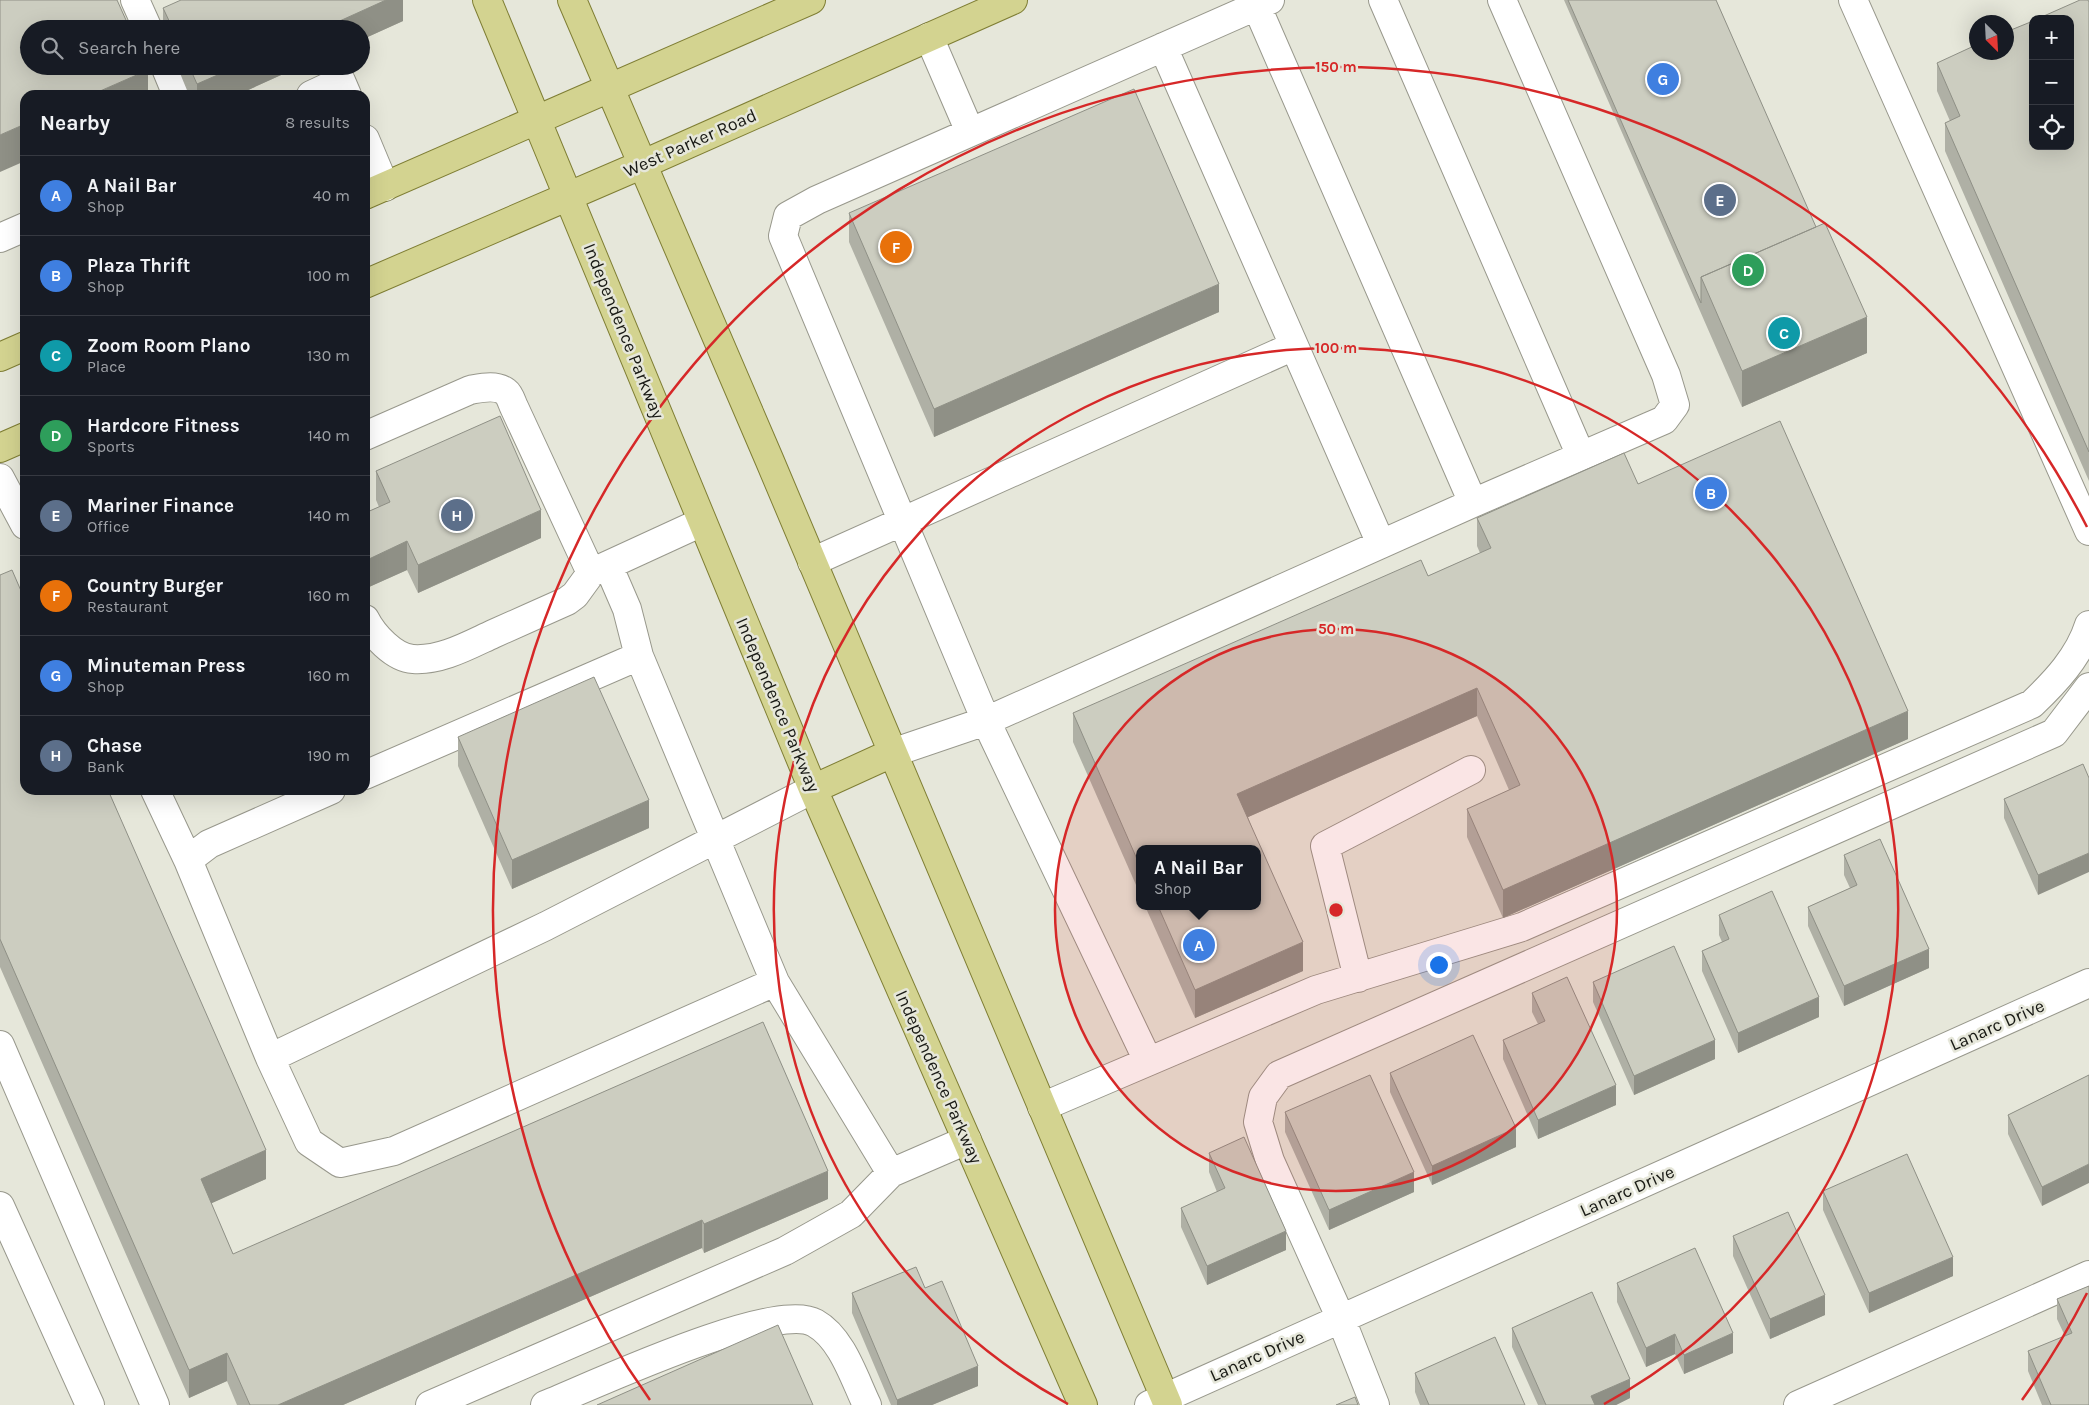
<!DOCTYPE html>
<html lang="en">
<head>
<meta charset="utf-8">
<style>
	:root { --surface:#171b24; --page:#242831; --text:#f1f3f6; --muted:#9ea1a6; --line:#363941; --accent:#0f766e }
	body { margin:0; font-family:Karla,sans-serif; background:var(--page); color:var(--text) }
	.controls { position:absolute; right:15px; top:15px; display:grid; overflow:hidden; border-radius:10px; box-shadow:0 5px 20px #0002 }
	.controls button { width:45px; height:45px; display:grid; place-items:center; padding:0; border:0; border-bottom:1px solid var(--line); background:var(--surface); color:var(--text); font:25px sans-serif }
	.compass { position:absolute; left:1969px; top:15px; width:45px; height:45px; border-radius:50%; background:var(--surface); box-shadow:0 5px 20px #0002; rotate:156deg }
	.you { position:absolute; left:1438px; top:964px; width:18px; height:18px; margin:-12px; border:4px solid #fff; border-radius:50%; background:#1a73e8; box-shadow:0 0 0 8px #1a73e833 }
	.badge { display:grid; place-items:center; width:32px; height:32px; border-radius:50%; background:var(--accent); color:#fff; font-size:16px; font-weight:700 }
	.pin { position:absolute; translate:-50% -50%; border:2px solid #fff; box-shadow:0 1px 5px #0006 }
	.popup { position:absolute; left:1136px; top:845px; width:125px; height:65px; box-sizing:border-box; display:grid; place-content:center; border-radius:10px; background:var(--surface); filter:drop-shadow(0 1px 4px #0005); font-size:16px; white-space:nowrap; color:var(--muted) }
	.popup b { font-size:19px; color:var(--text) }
	.popup::after { content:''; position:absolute; left:50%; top:100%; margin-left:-10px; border:10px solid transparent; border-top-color:var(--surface) }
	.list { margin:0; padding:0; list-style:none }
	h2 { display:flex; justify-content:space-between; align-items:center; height:65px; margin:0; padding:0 20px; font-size:21px }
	h2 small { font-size:16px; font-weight:400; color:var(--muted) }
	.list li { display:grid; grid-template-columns:32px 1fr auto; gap:15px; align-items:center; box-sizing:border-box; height:80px; padding:0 20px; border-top:1px solid var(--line) }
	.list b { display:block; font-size:19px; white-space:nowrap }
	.list p { margin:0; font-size:16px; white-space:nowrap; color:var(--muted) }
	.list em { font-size:16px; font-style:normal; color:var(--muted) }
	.icon { flex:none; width:28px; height:28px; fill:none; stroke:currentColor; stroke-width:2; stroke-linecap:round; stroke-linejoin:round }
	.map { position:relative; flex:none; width:2089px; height:1405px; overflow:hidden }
	.search { position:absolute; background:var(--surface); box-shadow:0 5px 20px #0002; left:20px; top:20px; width:350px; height:55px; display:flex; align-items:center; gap:12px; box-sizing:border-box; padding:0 18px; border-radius:28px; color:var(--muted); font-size:19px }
	.panel { position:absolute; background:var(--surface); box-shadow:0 5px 20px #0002; left:20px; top:90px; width:350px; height:705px; border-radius:15px }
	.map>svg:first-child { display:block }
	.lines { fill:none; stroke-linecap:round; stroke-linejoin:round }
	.minor-casing { stroke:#98988c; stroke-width:30 }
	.major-casing { stroke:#7f7e34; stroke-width:30 }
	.minor { stroke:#fff; stroke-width:28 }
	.major { stroke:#d3d390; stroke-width:28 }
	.wall { fill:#afb0a5 }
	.shaded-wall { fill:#8f9086 }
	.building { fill:#cccdc0; stroke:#8f9086 }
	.ring { fill:none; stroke:#d62828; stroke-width:2.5 }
	.labels { text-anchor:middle; stroke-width:5; stroke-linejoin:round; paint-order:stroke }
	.street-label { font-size:18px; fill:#181914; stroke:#e6e7da }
	.centre { fill:#d62828; stroke:#e6e7da; stroke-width:2.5 }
	.ring-label { font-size:15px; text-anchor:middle; font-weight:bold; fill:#d62828; stroke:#e6e7da; stroke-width:5; stroke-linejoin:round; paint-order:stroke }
</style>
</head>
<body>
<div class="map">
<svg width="2089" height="1405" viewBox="0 0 2089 1405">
	<rect width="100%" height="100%" fill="#e6e7da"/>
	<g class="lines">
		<defs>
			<path id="minor" d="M 135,0 L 148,29
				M 1254,0 L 1473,503
				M 1383,0 L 1581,456
				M 1853,0 L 2089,531
				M 929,37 L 970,132
				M 1163,47 L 1381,544
				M 165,66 L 177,95
				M 311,95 L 341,81 L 347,95
				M 365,139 L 385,187
				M 0,238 L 25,227
				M 365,436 L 470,390 C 481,388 496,384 506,392 C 510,395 512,403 514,407 L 591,573 L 702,522
				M 0,478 L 25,525
				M 812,562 L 1294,346
				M 608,565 L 627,609 L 639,656
				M 365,619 C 373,635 394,658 413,659 C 441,661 469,645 493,634 C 518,623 542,612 567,601 L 575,595 L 591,573
				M 892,753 L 986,721 L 1473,503 L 1664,420 L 1675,405 L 1666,375 L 1502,0
				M 155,790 L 188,860
				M 331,790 L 209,844 L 188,860 L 270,1058 L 309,1142 L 340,1163 L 394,1151 L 775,982 L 639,656 L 365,775
				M 1358,978 L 1325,846 L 1471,770
				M 775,982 L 891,1173
				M 0,1045 L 155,1405
				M 270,1058 L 546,926 L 813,789
				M 1148,1061 L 986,721 L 783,236 L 788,216 L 817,200 L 1270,0
				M 1042,1107 L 1316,990 L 1522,927 L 2032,704 C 2055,682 2079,657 2089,625
				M 0,1206 L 90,1405
				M 430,1405 L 785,1251 L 851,1214 L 891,1173 L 967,1140
				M 545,1405 C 592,1386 775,1300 815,1323 C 842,1338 854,1378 867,1405
				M 1149,1405 L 2089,983
				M 1375,1405 L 1341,1319 L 1270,1161 L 1258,1122 L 1263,1097 L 1279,1075 L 2054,733 L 2089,687
				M 1798,1405 L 2089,1275"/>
			<path id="major" d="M 487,0 L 813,789 L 1083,1405
				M 572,0 L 769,459 L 1168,1405
				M 365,195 L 811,0
				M 365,284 L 641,165 L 1013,0
				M 0,357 L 25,346
				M 0,448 L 25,437
				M 813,789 L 892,753"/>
		</defs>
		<use href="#minor" class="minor-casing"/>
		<use href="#major" class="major-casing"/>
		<use href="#minor" class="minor"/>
		<use href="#major" class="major"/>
	</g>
	<path class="wall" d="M 403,0 L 403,21 L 361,40 L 361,29 L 163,29 L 163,8 Z
		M 1564,0 L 1716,0 L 1867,353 L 1742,407 Z
		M 2089,2 L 2089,481 L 1945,151 L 1945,123 L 1950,121 L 1937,91 L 1937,63 Z
		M 177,66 L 301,66 L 237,95 L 189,95 Z
		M 849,213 L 1219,312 L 934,437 L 849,242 Z
		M 376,471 L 541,538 L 418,593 L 407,570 L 369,587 L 365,578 L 365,513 L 379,507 L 376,500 Z
		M 1638,484 L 1908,739 L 1503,918 L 1467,837 L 1467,809 L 1509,790 L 1477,716 L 1248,817 L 1303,971 L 1195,1018 L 1145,906 L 1258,906 L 1140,849 L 1140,894 L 1073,742 L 1073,713 L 1428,576 L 1480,553 L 1477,546 L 1477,518 Z
		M 0,575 L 266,1179 L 211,1203 L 233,1254 L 828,1199 L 704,1253 L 702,1248 L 343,1405 L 237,1405 L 227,1381 L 189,1398 L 0,967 Z
		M 458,737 L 649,828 L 512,889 L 458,766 Z
		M 2083,764 L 2038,895 L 2004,818 L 2004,799 Z
		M 1844,855 L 1929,968 L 1844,1006 L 1808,926 L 1808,907 L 1850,888 L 1844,875 Z
		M 1719,915 L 1819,1017 L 1738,1053 L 1702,971 L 1702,951 L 1722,942 L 1719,935 Z
		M 1593,982 L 1715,1059 L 1634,1095 L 1593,1002 Z
		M 1532,993 L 1616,1105 L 1538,1139 L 1503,1059 L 1503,1040 L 1538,1024 L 1532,1012 Z
		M 1390,1073 L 1516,1147 L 1432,1185 L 1390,1092 Z
		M 2089,1075 L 2042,1206 L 2008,1134 L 2008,1115 Z
		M 1285,1112 L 1414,1192 L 1329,1230 L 1285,1132 Z
		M 1209,1153 L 1286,1250 L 1207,1285 L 1181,1227 L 1181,1208 L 1217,1192 L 1209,1172 Z
		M 1823,1191 L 1953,1276 L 1869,1313 L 1823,1210 Z
		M 1733,1236 L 1825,1315 L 1770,1339 L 1733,1256 Z
		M 1617,1283 L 1733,1353 L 1684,1374 L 1675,1354 L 1646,1367 L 1617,1302 Z
		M 2089,1286 L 2089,1405 L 2042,1405 L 2028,1371 L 2028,1351 L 2065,1336 L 2057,1319 L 2057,1299 Z
		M 925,1288 L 978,1386 L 932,1405 L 891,1405 L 852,1313 L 852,1293 Z
		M 1512,1328 L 1630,1398 L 1616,1405 L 1538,1405 L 1512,1347 Z
		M 1415,1373 L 1525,1405 L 1420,1405 L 1415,1392 Z"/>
	<path class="shaded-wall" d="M 386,0 L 403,0 L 403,21 L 361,40 L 361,29 L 322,29 Z
		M 238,66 L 301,66 L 237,95 L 197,95 L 197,84 Z
		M 148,70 L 148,95 L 91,95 Z
		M 25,124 L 25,161 L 0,172 L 0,135 Z
		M 1219,284 L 1219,312 L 934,437 L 934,409 Z
		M 1867,317 L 1867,353 L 1742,407 L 1742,371 Z
		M 541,510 L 541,538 L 418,593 L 418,565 Z
		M 407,541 L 407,570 L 369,587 L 369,559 Z
		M 1477,688 L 1477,716 L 1237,822 L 1237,794 Z
		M 1908,711 L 1908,739 L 1503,918 L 1503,890 Z
		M 649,800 L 649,828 L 512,889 L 512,860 Z
		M 2089,853 L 2089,872 L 2038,895 L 2038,875 Z
		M 1303,942 L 1303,971 L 1195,1018 L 1195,990 Z
		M 1929,949 L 1929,968 L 1844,1006 L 1844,986 Z
		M 1819,997 L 1819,1017 L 1738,1053 L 1738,1033 Z
		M 1715,1040 L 1715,1059 L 1634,1095 L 1634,1076 Z
		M 1616,1085 L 1616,1105 L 1538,1139 L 1538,1120 Z
		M 1516,1128 L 1516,1147 L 1432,1185 L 1432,1166 Z
		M 266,1150 L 266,1179 L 201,1208 L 201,1179 Z
		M 2089,1164 L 2089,1183 L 2042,1206 L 2042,1187 Z
		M 828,1171 L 828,1199 L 704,1253 L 704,1224 Z
		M 1414,1172 L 1414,1192 L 1329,1230 L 1329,1210 Z
		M 702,1220 L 702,1248 L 343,1405 L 278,1405 Z
		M 1286,1231 L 1286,1250 L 1207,1285 L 1207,1266 Z
		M 1953,1257 L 1953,1276 L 1869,1313 L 1869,1293 Z
		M 1825,1295 L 1825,1315 L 1770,1339 L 1770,1319 Z
		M 1733,1333 L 1733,1353 L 1684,1374 L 1684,1355 Z
		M 1675,1334 L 1675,1354 L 1646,1367 L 1646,1348 Z
		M 227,1353 L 227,1381 L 189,1398 L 189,1370 Z
		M 978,1366 L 978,1386 L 932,1405 L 897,1405 L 897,1400 Z
		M 1630,1379 L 1630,1398 L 1616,1405 L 1591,1405 L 1591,1396 Z"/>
	<path class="building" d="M 0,0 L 117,0 L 130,29 L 29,29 L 29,66 L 146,66 L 148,70 L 91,95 L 25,95 L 25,124 L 0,135 Z
		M 181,0 L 386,0 L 322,29 L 173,29 L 163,8 Z
		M 1568,0 L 1716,0 L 1816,227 L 1701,277 L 1701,303 Z
		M 2080,0 L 2088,0 L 2089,2 L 2089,452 L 1945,123 L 1960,116 L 1937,63 L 1976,45 L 1976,52 L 2006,52 L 2006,32 L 2033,21 L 2033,146 L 2070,146 L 2070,19 L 2037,19 Z
		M 189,66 L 238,66 L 197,84 Z
		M 1134,89 L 1219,284 L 934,409 L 849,213 Z
		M 1825,223 L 1867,317 L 1742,371 L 1701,277 Z
		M 500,416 L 541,510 L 418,565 L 407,541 L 369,559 L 365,550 L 365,513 L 390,502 L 376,471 Z
		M 1780,421 L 1908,711 L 1503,890 L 1467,809 L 1520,785 L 1477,688 L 1237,794 L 1303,942 L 1195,990 L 1158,906 L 1258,906 L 1258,849 L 1140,849 L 1140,866 L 1073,713 L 1421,560 L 1428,576 L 1491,548 L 1477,518 L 1624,453 L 1638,484 Z
		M 12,570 L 25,600 L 25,790 L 108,790 L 266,1150 L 201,1179 L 233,1254 L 763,1022 L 828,1171 L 704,1224 L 702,1220 L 278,1405 L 250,1405 L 227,1353 L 189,1370 L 0,939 L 0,575 Z
		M 594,677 L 649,800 L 512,860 L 458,737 Z
		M 2083,764 L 2089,778 L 2089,853 L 2038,875 L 2004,799 Z
		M 1880,839 L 1929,949 L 1844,986 L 1808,907 L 1857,885 L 1844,855 Z
		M 1772,891 L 1819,997 L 1738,1033 L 1702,951 L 1729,939 L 1719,915 Z
		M 1674,946 L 1715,1040 L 1634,1076 L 1593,982 Z
		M 1567,977 L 1616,1085 L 1538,1120 L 1503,1040 L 1545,1021 L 1532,993 Z
		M 1473,1035 L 1516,1128 L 1432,1166 L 1390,1073 Z
		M 1370,1075 L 1414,1172 L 1329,1210 L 1285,1112 Z
		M 2089,1075 L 2089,1164 L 2042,1187 L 2008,1115 Z
		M 1244,1137 L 1286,1231 L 1207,1266 L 1181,1208 L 1225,1188 L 1209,1153 Z
		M 1907,1154 L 1953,1257 L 1869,1293 L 1823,1191 Z
		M 1788,1212 L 1825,1295 L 1770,1319 L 1733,1236 Z
		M 1695,1248 L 1733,1333 L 1684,1355 L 1675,1334 L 1646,1348 L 1617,1283 Z
		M 916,1267 L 925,1288 L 942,1281 L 978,1366 L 897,1400 L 852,1293 Z
		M 2089,1286 L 2089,1405 L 2051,1405 L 2028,1351 L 2072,1333 L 2057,1299 Z
		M 1592,1292 L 1630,1379 L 1591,1396 L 1595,1405 L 1546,1405 L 1512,1328 Z
		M 778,1325 L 813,1405 L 597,1405 Z
		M 1495,1337 L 1525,1405 L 1429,1405 L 1415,1373 Z
		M 1355,1397 L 1358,1405 L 1336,1405 Z"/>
	<circle cx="1336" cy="910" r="281" fill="#d62828" fill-opacity=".12"/>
	<g class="ring">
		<circle cx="1336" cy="910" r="281"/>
		<path d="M1068 1404A562 562 0 1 1 1604 1404"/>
		<path d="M2087 1293A843 843 0 0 1 2022 1400M650 1400A843 843 0 1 1 2087 527"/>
	</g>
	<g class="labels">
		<g class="street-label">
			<text transform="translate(690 143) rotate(-24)" y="6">West Parker Road</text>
			<text transform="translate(624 331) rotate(68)" y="6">Independence Parkway</text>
			<text transform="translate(778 705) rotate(67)" y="6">Independence Parkway</text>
			<text transform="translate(1997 1025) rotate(-24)" y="6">Lanarc Drive</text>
			<text transform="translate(939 1077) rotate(66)" y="6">Independence Parkway</text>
			<text transform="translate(1627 1191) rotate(-24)" y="6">Lanarc Drive</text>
			<text transform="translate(1257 1356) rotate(-24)" y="6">Lanarc Drive</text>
		</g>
	</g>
	<circle cx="1336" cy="910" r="8" class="centre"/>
	<g class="ring-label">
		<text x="1336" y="72">150 m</text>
		<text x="1336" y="353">100 m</text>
		<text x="1336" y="634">50 m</text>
	</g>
</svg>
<div class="controls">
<button>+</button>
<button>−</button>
<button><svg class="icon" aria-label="locate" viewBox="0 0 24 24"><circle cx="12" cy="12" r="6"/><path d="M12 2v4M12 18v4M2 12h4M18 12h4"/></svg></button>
</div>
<svg class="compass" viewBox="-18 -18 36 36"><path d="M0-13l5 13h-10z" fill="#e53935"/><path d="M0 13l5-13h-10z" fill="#9ea1a6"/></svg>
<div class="you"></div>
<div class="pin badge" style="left:1199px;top:945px;background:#3f7fe0">A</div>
<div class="popup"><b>A Nail Bar</b>Shop</div>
<div class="pin badge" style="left:1711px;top:493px;background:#3f7fe0">B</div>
<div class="pin badge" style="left:1784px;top:333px;background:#0f9aa8">C</div>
<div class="pin badge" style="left:1748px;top:270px;background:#2e9e5b">D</div>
<div class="pin badge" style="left:1720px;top:200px;background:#5c6f8a">E</div>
<div class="pin badge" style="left:896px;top:247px;background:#e8710a">F</div>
<div class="pin badge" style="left:1663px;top:79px;background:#3f7fe0">G</div>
<div class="pin badge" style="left:457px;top:515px;background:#5c6f8a">H</div>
<div class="search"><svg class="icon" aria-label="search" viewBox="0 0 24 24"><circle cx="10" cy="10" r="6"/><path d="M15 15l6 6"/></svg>Search here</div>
<section class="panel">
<h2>Nearby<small>8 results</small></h2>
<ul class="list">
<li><span class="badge" style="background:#3f7fe0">A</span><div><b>A Nail Bar</b><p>Shop</p></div><em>40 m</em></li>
<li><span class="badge" style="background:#3f7fe0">B</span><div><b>Plaza Thrift</b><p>Shop</p></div><em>100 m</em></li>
<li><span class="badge" style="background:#0f9aa8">C</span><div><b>Zoom Room Plano</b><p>Place</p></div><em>130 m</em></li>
<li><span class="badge" style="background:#2e9e5b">D</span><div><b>Hardcore Fitness</b><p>Sports</p></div><em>140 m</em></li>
<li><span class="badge" style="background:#5c6f8a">E</span><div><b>Mariner Finance</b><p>Office</p></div><em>140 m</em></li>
<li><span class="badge" style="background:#e8710a">F</span><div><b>Country Burger</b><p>Restaurant</p></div><em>160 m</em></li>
<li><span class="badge" style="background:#3f7fe0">G</span><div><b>Minuteman Press</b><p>Shop</p></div><em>160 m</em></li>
<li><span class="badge" style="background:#5c6f8a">H</span><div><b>Chase</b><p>Bank</p></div><em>190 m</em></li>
</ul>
</section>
</div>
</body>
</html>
